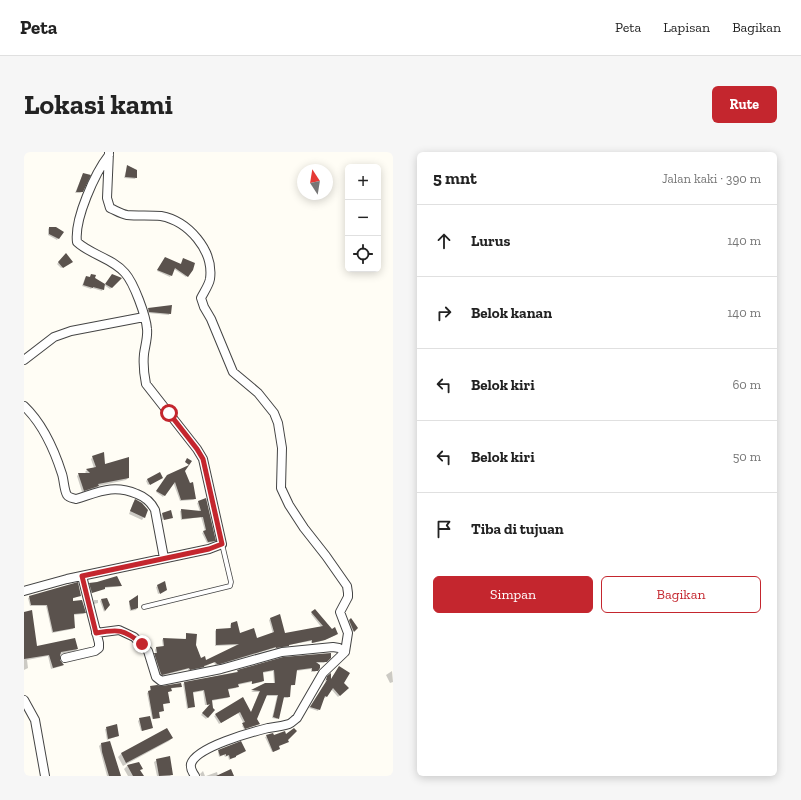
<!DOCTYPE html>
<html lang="id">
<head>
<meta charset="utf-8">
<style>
	:root { --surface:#fff; --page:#f6f6f6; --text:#222; --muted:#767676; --line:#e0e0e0; --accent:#c4262e }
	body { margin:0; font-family:"Zilla Slab",serif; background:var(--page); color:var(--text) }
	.controls { position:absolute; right:12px; top:12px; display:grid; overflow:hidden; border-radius:6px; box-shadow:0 2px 10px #0003 }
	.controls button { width:36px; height:36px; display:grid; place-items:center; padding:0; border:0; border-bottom:1px solid var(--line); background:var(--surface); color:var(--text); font:20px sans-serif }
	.compass { position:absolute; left:273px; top:12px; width:36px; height:36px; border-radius:50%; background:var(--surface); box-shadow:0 2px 10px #0003; rotate:348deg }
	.stop { position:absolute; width:12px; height:12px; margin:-9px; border:3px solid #c4262e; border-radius:50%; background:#fff }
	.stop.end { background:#c4262e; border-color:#fff; box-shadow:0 1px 4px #0008 }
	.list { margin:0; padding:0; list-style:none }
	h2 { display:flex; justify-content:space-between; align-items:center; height:52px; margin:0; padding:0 16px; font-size:17px }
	h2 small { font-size:13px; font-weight:400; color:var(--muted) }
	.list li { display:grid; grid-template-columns:26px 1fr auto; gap:12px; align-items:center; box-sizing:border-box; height:72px; padding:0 16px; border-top:1px solid var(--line) }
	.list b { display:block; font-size:15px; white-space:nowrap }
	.list em { font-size:13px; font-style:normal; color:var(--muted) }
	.actions { display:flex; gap:8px; padding:12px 16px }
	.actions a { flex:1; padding:9px 0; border:1px solid var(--accent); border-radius:6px; text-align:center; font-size:14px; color:var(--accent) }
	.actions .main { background:var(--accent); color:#fff }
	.icon { flex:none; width:22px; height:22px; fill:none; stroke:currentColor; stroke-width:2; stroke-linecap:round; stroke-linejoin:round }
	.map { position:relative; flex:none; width:369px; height:624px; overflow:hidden; border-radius:6px }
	header { display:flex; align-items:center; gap:24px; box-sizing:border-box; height:56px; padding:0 20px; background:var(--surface); border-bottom:1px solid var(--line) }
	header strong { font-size:19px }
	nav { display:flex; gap:22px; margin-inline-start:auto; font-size:14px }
	.intro { display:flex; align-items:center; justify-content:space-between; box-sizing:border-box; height:96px; padding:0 24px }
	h1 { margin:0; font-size:28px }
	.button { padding:10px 18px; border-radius:6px; background:var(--accent); color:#fff; font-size:14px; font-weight:700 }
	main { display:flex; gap:24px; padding:0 24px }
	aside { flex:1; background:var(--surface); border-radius:6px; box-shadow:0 2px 10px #0003 }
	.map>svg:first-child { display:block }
	.shadow { fill:#0003 }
	.building { fill:#5a524d }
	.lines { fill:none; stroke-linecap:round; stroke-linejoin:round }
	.lane-casing { stroke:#444; stroke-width:5.5 }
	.street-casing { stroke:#444; stroke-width:10 }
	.lane { stroke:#fff; stroke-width:4 }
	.street { stroke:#fff; stroke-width:8 }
	.route { stroke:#c4262e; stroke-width:5 }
</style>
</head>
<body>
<header>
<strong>Peta</strong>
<nav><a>Peta</a><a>Lapisan</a><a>Bagikan</a></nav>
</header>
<div class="intro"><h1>Lokasi kami</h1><a class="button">Rute</a></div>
<main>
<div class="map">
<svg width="369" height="624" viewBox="0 0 369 624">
	<rect width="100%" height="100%" fill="#fffdf5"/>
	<path class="shadow" d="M 103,15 L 112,25 L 111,27 L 100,26 Z
		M 59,22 L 58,40 L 56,41 L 51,41 Z
		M 25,76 L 38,80 L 33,88 L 24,83 L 24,77 Z
		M 42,102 L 46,111 L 37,116 L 33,112 Z
		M 159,107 L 168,118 L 162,125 L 150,117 L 146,125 L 133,119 L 140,108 L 156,113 Z
		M 67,123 L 81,133 L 87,125 L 97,126 L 86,137 L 80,133 L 78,139 L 68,136 L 67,137 L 58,134 L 61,126 L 62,125 L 65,126 Z
		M 147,154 L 145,163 L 124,161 L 123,158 Z
		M 69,305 L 80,313 L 104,326 L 102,328 L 74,334 L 72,336 L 58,340 L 53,324 L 55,322 L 63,322 L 61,320 L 63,318 L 70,316 L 67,307 Z
		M 160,319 L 171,347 L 169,348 L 156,349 L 149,330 L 139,345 L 132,340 L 142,326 Z
		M 124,327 L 136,327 L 124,333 L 122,329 Z
		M 111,348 L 120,365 L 118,368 L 105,362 L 109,351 Z
		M 175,350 L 190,388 L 189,390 L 183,391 L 178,381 L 181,379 L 177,365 L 157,368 L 156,359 L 158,358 L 176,360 L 173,351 Z
		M 146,360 L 148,365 L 138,368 L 137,363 L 138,362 Z
		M 66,432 L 97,434 L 81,436 L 67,441 L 65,433 Z
		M 134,434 L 140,439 L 134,442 L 132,435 Z
		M 56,443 L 48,447 L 48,450 L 61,461 L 59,462 L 49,463 L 50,475 L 49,477 L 28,481 L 22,454 L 6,454 L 4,446 L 6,445 Z
		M 74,448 L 74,451 L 70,452 L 70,448 Z
		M 77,448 L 85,453 L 80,460 L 76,449 Z
		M 106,450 L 113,456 L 112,458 L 106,459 L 105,452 Z
		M 291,458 L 312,483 L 298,489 L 287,491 L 287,489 L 264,493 L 262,495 L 251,497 L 251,496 L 194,513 L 191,513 L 190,510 L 178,516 L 164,518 L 164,517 L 137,524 L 136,523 L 130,504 L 132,502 L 131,498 L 132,496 L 139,495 L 138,488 L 139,487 L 161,488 L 163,482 L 171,493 L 176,507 L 182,509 L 215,493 L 191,494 L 191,479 L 192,478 L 206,477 L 206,473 L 207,472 L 215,482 L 233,487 L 249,482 L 245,468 L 246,467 L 260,482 L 298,476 L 287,462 Z
		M 0,461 L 12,495 L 53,497 L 51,499 L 36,502 L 35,508 L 39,513 L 38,514 L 27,517 L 24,504 L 3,508 L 4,516 L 0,518 Z
		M 326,468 L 331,478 L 328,480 L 324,470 Z
		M 306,505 L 300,511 L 292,511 L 295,516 L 291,520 L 287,520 L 287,517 L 272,519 L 270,533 L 266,534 L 265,545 L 264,546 L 259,546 L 253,567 L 248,566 L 253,544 L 242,544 L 232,567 L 235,572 L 233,573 L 220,577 L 218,574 L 220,572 L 214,561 L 195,572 L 190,564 L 219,547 L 227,561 L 235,540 L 227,540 L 241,532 L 250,532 L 249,519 L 238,521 L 239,528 L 238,530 L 227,532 L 228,530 L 213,533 L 212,536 L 203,538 L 205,545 L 203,546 L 187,549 L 188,557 L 190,558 L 182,567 L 177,563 L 186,553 L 181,553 L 179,539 L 168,541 L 170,554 L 163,557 L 159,532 L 160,531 L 212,520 L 214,519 Z
		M 315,515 L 318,531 L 323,536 L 314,545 L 307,537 L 301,546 L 299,545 L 294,559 L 285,556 L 302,530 L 301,529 L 302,527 L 306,524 L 306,529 Z
		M 368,519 L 369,530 L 366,531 L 362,523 Z
		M 156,534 L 146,537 L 145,540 L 143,540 L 145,550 L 138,553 L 139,559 L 134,561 L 135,565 L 133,566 L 128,567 L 123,541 L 126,539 L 126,536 L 127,535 Z
		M 116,567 L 128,576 L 117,579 L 114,569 Z
		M 92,574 L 94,584 L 83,588 L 81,577 Z
		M 143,577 L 148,586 L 145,589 L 99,614 L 94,605 L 97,602 Z
		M 270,577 L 254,594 L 254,598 L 248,600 L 241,585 L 249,582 L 249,584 L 261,583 Z
		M 77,592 L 96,624 L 83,624 L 75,594 Z
		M 195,599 L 211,604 L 211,605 L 205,608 L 204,604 L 201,605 L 200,603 L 195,605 L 194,600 Z
		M 133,608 L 148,622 L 146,624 L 133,624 L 130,610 Z
		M 103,614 L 117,617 L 115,619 L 118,624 L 104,624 L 100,617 Z
		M 179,619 L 181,624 L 177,624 L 176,622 Z
		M 193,620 L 194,624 L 182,624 Z"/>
	<path class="building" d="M 103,13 L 113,18 L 113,26 L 101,25 Z
		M 59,21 L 67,23 L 59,40 L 52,40 Z
		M 25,75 L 32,75 L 40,80 L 35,87 L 25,82 Z
		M 42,101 L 49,110 L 39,116 L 34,110 Z
		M 141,105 L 157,112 L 159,106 L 171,111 L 169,118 L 164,125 L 151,116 L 148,124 L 133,118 Z
		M 67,122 L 72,123 L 71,126 L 81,132 L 80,138 L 69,135 L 69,136 L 59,133 L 62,124 L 66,125 Z
		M 88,122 L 98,126 L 88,136 L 81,132 Z
		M 148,153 L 147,162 L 125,160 L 124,156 Z
		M 80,300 L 81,312 L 105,305 L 105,326 L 74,332 L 75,334 L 60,339 L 54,321 L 66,321 L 62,317 L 72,315 L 68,304 Z
		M 163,306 L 168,309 L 161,319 L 166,331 L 169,330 L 172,347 L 157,348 L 151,330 L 141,344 L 132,339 L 143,323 L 165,313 L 161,310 Z
		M 136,320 L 139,326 L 126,333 L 123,327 Z
		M 182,346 L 192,389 L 184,390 L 179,379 L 182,378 L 179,365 L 158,367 L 157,357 L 177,359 L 174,349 Z
		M 111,347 L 118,351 L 124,358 L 121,366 L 106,359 Z
		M 147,358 L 149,366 L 140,368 L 138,361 Z
		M 93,424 L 98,434 L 81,435 L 81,437 L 68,441 L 65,431 L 73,430 Z
		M 141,429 L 143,438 L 136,442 L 133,433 Z
		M 54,430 L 57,444 L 49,446 L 49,449 L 58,448 L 62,461 L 50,462 L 51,476 L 29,480 L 23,453 L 7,453 L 5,444 Z
		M 114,443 L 114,456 L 107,458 L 105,449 Z
		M 83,446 L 86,453 L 81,459 L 77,447 Z
		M 291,457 L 308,477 L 311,475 L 314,482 L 301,488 L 288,491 L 288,488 L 265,493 L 265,494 L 252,496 L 252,495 L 196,512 L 193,512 L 191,510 L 180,514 L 180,515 L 166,518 L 165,516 L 138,523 L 137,522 L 130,501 L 133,501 L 132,495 L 140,494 L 139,486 L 162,487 L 162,481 L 173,482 L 172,493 L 177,506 L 181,504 L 182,508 L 215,492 L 192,493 L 192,477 L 207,476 L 207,471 L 213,469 L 216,481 L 230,476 L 233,486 L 250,480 L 246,466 L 256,462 L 261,481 L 299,474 L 287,460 Z
		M 8,458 L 13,494 L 51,486 L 54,497 L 37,500 L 36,504 L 36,508 L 40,513 L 29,516 L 25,503 L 0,507 L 0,460 Z
		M 327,466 L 334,476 L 330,480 L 325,468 Z
		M 307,501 L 307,506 L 303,510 L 292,510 L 296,513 L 296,516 L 294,519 L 288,519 L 288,516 L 273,518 L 271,533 L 267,533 L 266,545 L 260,545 L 255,567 L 249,565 L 254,543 L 243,543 L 233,567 L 236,572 L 221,577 L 218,571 L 221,570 L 216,560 L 197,571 L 191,562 L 219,545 L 227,560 L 236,539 L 227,538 L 241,531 L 251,531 L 250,518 L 239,520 L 240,529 L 228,532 L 228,529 L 214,532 L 215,535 L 204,537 L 206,545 L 188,548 L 189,556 L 191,558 L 184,566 L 178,561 L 186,552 L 183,553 L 180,538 L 169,540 L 171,555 L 164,556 L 160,530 L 214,520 L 213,518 L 259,505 Z
		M 315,514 L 326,521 L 320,531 L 325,536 L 316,544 L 309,536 L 303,545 L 301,544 L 296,558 L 286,555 L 303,528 L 302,528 L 303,524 L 307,521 L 307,527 Z
		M 157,531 L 158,535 L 147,536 L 148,539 L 144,540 L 146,551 L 139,552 L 140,559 L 135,560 L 136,566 L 129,567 L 124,539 L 127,538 L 126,534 L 133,533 L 138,534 Z
		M 126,564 L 129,576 L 118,579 L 115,566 Z
		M 93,572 L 95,584 L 84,587 L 82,575 Z
		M 143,576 L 149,586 L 102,611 L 97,601 Z
		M 270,576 L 273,579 L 264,588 L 265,590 L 255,594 L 256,597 L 249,600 L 242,583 L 249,581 L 250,583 L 261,579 L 262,582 Z
		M 86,589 L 97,624 L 85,624 L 78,600 L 77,591 Z
		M 217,589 L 222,599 L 212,604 L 212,605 L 206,607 L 205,603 L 202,604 L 202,602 L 196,604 L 194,598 Z
		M 146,604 L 149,623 L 135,624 L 132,607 Z
		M 115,610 L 119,617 L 116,618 L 120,624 L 109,624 L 103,613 Z
		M 207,617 L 210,624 L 192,624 Z"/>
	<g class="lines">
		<defs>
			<path id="lane" d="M 120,455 L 206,434 L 207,430 L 198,392"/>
			<path id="street" d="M 85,0 L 83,46 L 86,56 C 91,58 97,62 103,63 C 114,64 126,63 137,64 C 164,69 190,98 186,127 C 185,133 180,140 177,146 L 180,155 L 187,167 L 209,220 L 234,241 L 250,261 L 254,271 L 258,296 L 257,336 L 265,353 L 280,376 L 302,404 L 323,434 L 324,441 L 324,445 L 316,460 L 324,481 L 321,500 L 299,521 L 273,566 C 270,568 268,571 265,572 C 259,574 251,575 244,576 C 228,580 172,595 167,612 C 166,617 169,621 171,624
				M 0,208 L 30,185 L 47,179 L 120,165
				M 0,254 C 19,272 30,297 38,322 C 40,328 40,338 43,343 C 45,346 49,346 52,347 C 75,340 89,332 113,342 C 121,345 127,350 131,358 L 140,406
				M 0,439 L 43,427 L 185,397 L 198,392 L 179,307 L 173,297 L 122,232 C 120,222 119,212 120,202 C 121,194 124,185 123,177 C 122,164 110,131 101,121 C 88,106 67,103 53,90 C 50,67 71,21 85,3
				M 72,481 L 95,478 L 110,485 L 124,499 L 132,525 L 137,529 L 197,517 L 258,500 L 309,495 L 315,496 L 321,500
				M 41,506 L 71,499 L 75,496 L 75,491 L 58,424
				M 0,548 L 11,568 L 21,624"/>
		</defs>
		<use href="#lane" class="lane-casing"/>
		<use href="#street" class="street-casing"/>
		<use href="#lane" class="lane"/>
		<use href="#street" class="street"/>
	</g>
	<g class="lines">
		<path class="route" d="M 118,492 C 100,477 94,477 72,481 L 58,424 L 185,397 L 198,392 L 179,307 L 173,297 L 145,261"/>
	</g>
</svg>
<div class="controls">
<button>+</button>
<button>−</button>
<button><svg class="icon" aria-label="locate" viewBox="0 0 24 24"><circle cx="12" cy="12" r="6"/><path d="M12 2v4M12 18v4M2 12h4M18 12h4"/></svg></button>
</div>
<svg class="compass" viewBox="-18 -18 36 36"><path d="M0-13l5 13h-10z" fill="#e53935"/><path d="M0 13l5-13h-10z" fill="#767676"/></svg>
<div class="stop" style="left:145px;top:261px"></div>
<div class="stop end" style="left:118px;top:492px"></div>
</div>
<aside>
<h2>5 mnt<small>Jalan kaki · 390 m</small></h2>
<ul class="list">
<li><svg class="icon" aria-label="ahead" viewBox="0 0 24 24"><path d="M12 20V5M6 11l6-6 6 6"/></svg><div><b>Lurus</b></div><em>140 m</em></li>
<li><svg class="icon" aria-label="right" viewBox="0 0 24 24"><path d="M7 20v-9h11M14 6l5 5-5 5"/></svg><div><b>Belok kanan</b></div><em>140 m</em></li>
<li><svg class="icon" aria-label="left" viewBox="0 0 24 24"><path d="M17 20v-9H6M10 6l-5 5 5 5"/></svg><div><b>Belok kiri</b></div><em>60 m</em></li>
<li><svg class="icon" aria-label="left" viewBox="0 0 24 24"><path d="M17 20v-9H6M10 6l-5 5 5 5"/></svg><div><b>Belok kiri</b></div><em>50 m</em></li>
<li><svg class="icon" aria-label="arrive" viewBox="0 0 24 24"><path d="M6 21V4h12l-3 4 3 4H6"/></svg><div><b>Tiba di tujuan</b></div></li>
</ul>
<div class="actions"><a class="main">Simpan</a><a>Bagikan</a></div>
</aside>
</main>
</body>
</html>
